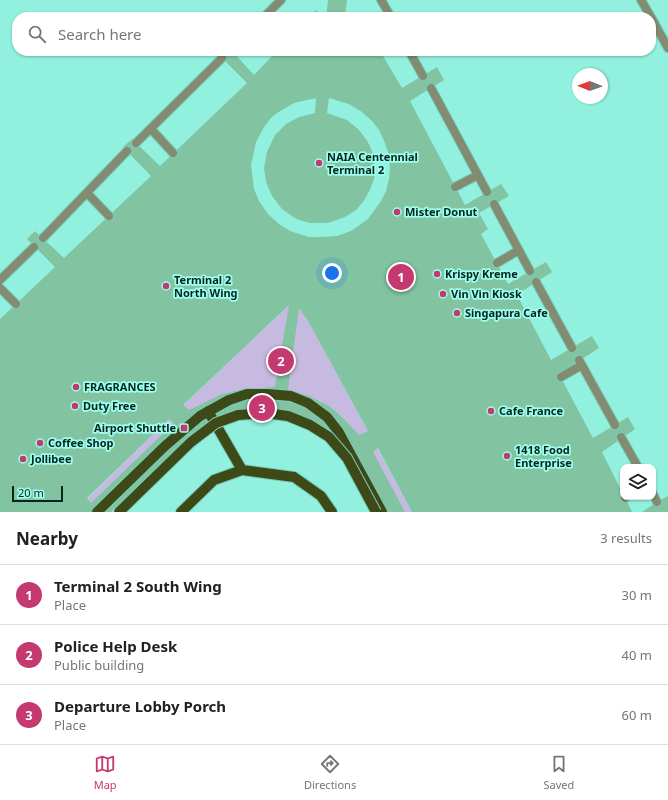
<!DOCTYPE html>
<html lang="en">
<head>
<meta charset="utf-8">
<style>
	:root { --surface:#fff; --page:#f6f6f6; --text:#202124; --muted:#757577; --line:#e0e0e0; --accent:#c33970 }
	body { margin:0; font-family:"Noto Sans",sans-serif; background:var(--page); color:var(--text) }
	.controls { position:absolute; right:12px; bottom:12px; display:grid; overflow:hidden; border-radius:8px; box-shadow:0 1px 3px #0004 }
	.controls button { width:36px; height:36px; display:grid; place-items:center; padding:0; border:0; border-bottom:1px solid var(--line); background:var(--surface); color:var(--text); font:20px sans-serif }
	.compass { position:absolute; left:572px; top:68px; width:36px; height:36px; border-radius:50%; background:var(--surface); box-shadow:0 1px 3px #0004; rotate:271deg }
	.scale { position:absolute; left:12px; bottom:10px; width:51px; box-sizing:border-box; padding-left:4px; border:2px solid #052520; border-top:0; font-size:11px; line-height:14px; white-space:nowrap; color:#052520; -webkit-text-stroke:3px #9efeec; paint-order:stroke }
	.you { position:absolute; left:332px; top:273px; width:14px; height:14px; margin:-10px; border:3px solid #fff; border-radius:50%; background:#1a73e8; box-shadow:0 0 0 6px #1a73e833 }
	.badge { display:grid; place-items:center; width:26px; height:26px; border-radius:50%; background:var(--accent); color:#fff; font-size:13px; font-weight:700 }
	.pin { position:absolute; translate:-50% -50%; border:2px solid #fff; box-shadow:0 1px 4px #0006 }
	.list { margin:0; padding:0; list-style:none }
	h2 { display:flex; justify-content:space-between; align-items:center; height:52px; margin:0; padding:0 16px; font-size:17px }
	h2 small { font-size:13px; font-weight:400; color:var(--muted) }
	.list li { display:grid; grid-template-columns:26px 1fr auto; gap:12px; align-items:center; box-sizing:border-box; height:60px; padding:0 16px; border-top:1px solid var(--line) }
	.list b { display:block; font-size:15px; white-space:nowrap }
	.list p { margin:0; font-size:13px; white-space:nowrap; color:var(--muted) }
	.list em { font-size:13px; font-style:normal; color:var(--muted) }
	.icon { flex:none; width:22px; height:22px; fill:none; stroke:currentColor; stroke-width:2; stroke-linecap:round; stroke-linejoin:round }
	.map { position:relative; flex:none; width:668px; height:512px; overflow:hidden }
	.search { position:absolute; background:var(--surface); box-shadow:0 1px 3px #0004; left:12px; right:12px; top:12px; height:44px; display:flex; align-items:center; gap:10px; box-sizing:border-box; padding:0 14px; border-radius:16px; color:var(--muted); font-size:15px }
	.sheet { height:232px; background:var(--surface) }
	nav { display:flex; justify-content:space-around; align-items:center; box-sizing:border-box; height:56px; border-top:1px solid var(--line); background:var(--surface); font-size:11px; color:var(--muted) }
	nav a { display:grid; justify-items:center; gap:2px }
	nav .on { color:var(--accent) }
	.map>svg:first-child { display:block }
	.green { fill:#c7bae0 }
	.building { fill:#82c4a1; fill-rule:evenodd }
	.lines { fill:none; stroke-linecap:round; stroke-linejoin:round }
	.service-casing { stroke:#78ccbc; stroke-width:10 }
	.primary-casing { stroke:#78ccbc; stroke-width:12 }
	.service { stroke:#838b71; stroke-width:8 }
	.primary { stroke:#3e4918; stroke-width:10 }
	.primary-bridge-casing { stroke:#78ccbc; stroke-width:12; stroke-linecap:butt }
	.primary-bridge { stroke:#3e4918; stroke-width:10 }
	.poi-dot { fill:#c33970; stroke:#9efeec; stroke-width:1.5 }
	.labels { text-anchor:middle; stroke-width:3.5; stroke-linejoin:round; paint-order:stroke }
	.poi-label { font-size:11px; font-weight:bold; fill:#052520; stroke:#9efeec; text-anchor:start }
</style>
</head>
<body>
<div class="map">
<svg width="668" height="512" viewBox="0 0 668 512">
	<rect width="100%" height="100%" fill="#91f1de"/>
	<path class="green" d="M 289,305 L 299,308 L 308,321 L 412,512 L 379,512 L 344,450 L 287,414 L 208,423 L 199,429 L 184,442 L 111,512 L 74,512 L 175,413 Z"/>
	<path class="building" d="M 328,0 L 347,0 L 345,17 L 326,17 Z
		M 316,10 L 324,17 L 310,17 Z
		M 223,51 L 232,51 L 254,75 L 277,51 L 380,51 L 402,88 L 437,67 L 444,80 L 410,101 L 465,205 L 501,184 L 509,196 L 479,213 L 488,229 L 481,234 L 508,284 L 546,262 L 552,272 L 536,282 L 517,295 L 551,360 L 592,336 L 599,348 L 559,374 L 593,438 L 628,417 L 635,429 L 602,452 L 623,494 L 623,497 L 625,497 L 632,512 L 412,512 L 378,448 L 373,452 L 405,512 L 379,512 L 344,450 L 287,414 L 208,423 L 199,429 L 184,442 L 111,512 L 0,512 L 0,319 L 55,267 L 27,239 L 35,231 L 64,258 L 151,176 L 123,147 L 132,139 L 160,166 L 247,83 L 219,55 ZM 316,98 L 315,113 L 299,117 L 286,124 L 275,135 L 267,152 L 264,168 L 266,182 L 272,196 L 282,209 L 293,217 L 299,220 L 310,223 L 328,223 L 345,217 L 356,210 L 363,202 L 370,190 L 374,179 L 375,169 L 373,154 L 370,146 L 366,139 L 358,129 L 347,120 L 327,113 L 329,98 L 349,104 L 362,112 L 372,121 L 379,130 L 385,143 L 388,152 L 390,167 L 389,179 L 386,191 L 381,201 L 368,219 L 351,231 L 337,236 L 323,237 L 309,237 L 290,231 L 279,224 L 268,214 L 259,201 L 254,189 L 251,165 L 256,142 L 264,127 L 271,118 L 277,113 L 294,103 ZM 289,305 L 275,387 L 246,389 L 222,394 L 189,410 L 183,405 ZM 299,308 L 308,321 L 368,431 L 359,435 L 342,417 L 329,406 L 309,396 L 288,390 ZM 169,419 L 174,423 L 91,503 L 87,498 Z
		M 668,496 L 668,512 L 642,512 L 657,502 Z"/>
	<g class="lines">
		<defs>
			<path id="service" d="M 381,0 L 391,17
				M 641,0 L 651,17
				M 264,17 L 281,0
				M 651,17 L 668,48
				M 409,51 L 423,76
				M 431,88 L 487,192
				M 151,129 L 173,153
				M 136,143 L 222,58
				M 455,187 L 478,175
				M 87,193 L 109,216
				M 494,204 L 530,271
				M 43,238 L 127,151
				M 497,263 L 519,250
				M 0,280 L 34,247
				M 536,282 L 572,348
				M 0,288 L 16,304
				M 579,360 L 615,425
				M 561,377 L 582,365
				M 621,437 L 638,467
				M 653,494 L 657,502
				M 625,498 L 626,497"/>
			<path id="primary" d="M 208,411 L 242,470
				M 97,512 L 165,446 L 200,416 L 229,400 L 247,394 L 268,394 L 291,396 L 308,403 L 327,417 L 338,431 L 382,512
				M 181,512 L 214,480 L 242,470 L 294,477 L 321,496 L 332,512"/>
		</defs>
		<use href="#service" class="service-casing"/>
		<use href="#primary" class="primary-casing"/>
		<use href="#service" class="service"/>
		<use href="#primary" class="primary"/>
		<defs>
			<path id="primary-bridge" d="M 119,512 L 191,442 L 216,423 L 238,415 L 265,413 L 288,416 L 310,425 L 329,437 L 347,458 L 376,512"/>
		</defs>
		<use href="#primary-bridge" class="primary-bridge-casing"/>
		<use href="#primary-bridge" class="primary-bridge"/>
	</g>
	<g class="poi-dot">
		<circle cx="319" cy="163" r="4"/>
		<circle cx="397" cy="212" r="4"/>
		<circle cx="437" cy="274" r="4"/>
		<circle cx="166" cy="286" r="4"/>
		<circle cx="443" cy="294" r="4"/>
		<circle cx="457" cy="313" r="4"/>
		<circle cx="76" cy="387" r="4"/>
		<circle cx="75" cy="406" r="4"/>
		<circle cx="491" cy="411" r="4"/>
		<rect x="180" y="424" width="8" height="8" rx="2"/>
		<circle cx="40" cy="443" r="4"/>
		<circle cx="507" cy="456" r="4"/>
		<circle cx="23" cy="459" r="4"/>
	</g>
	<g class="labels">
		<g class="poi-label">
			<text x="327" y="161">NAIA Centennial<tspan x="327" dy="13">Terminal 2</tspan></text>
			<text x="405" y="216">Mister Donut</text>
			<text x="445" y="278">Krispy Kreme</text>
			<text x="174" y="284">Terminal 2<tspan x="174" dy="13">North Wing</tspan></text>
			<text x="451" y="298">Vin Vin Kiosk</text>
			<text x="465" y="317">Singapura Cafe</text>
			<text x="84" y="391">FRAGRANCES</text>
			<text x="83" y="410">Duty Free</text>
			<text x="499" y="415">Cafe France</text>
			<text x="176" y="432" text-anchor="end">Airport Shuttle</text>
			<text x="48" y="447">Coffee Shop</text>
			<text x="515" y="454">1418 Food<tspan x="515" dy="13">Enterprise</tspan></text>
			<text x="31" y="463">Jollibee</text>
		</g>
	</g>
</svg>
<div class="controls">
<button><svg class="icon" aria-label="layers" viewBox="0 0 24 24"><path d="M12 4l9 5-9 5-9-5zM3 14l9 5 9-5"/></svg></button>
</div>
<svg class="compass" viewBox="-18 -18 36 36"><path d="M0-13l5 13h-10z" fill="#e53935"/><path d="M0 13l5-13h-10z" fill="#757577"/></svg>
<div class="scale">20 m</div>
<div class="you"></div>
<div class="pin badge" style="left:401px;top:277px">1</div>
<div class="pin badge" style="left:281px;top:361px">2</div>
<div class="pin badge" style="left:262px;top:408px">3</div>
<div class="search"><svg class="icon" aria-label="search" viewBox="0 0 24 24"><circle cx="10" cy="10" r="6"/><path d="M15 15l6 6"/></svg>Search here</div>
</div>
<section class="sheet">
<h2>Nearby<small>3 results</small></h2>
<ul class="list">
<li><span class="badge">1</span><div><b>Terminal 2 South Wing</b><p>Place</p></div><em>30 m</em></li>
<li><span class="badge">2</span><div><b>Police Help Desk</b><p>Public building</p></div><em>40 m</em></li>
<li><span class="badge">3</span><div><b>Departure Lobby Porch</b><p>Place</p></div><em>60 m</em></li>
</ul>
</section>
<nav>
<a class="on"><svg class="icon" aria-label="map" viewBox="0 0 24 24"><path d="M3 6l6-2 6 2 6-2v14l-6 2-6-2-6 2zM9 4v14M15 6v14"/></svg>Map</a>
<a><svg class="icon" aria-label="directions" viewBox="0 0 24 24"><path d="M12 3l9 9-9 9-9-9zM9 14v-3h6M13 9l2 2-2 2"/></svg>Directions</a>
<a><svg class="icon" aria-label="saved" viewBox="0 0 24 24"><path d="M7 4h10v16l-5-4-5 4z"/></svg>Saved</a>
</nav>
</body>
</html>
